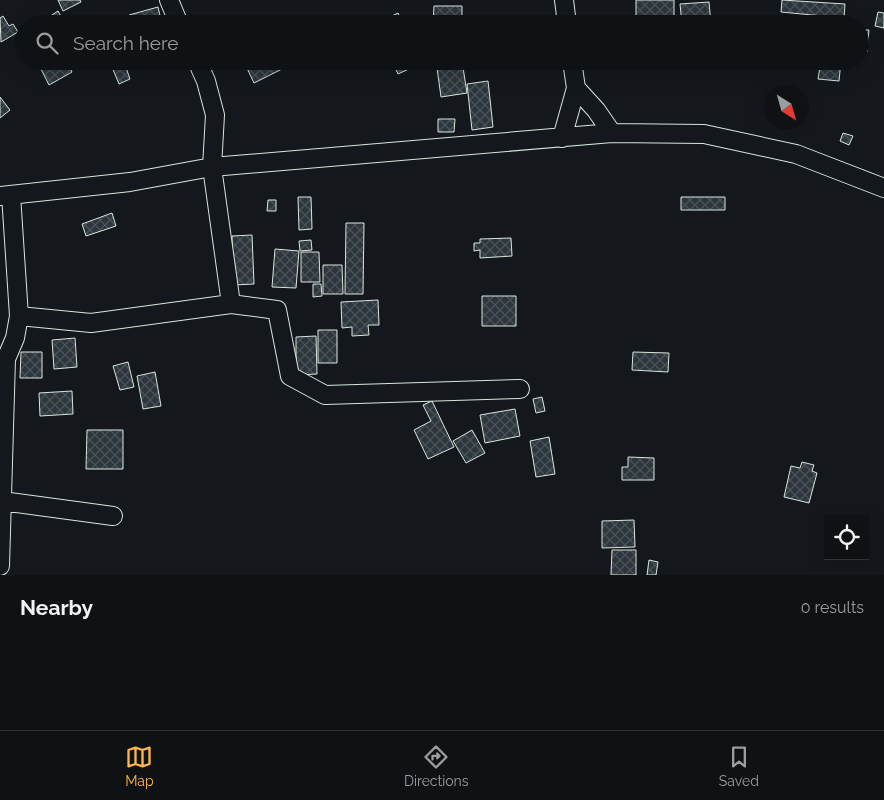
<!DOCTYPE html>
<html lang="en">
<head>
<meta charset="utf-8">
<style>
	:root { --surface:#0f1215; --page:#1d2022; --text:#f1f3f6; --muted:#9b9ea0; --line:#2f3234; --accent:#ffb74d }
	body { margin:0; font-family:Raleway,sans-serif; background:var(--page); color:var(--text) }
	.controls { position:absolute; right:15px; bottom:15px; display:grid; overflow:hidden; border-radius:0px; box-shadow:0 5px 20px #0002 }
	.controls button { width:45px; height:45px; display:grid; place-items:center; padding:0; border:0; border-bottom:1px solid var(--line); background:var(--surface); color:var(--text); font:25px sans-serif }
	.compass { position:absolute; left:764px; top:85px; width:45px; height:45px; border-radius:50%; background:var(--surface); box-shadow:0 5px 20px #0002; rotate:143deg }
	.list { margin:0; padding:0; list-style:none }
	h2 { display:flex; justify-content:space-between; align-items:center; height:65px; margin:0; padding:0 20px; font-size:21px }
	h2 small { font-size:16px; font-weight:400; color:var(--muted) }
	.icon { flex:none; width:28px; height:28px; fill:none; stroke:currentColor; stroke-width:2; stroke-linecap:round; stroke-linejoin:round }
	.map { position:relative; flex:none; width:884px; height:575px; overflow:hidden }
	.search { position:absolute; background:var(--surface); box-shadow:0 5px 20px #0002; left:15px; right:15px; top:15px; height:55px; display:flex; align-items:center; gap:12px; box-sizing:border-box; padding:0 18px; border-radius:28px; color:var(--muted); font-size:19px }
	.sheet { height:155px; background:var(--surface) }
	nav { display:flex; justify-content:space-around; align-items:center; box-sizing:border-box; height:70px; border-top:1px solid var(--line); background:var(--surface); font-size:14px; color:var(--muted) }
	nav a { display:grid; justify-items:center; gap:2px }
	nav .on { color:var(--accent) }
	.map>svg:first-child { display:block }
	.building { fill:url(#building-cross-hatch); stroke:#d8e6dc }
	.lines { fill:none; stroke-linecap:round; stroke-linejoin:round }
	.minor-casing { stroke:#d8e6dc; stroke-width:20 }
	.minor { stroke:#14181c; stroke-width:18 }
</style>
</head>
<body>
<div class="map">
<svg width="884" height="575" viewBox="0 0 884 575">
	<defs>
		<pattern id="building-cross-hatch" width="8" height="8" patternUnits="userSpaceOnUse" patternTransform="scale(1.25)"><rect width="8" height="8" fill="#2c363c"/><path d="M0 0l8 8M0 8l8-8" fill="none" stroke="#4a5358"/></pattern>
	</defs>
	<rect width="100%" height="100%" fill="#14181c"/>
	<path class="building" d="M 58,0 L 80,0 L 81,2 L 63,11 Z
		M 636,0 L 674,0 L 674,24 L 636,24 Z
		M 782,0 L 845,4 L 844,18 L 781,12 Z
		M 709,2 L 711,24 L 682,24 L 680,4 Z
		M 434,6 L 462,6 L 462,24 L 433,24 Z
		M 158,7 L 162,24 L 131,24 L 129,15 Z
		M 58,11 L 63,20 L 53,24 L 49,17 Z
		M 878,12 L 884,13 L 884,28 L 875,26 Z
		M 398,13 L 403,24 L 375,24 Z
		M 3,16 L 9,26 L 13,24 L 18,32 L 1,42 L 0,18 Z
		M 860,30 L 869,30 L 867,52 L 860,51 Z
		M 56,61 L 66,61 L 72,72 L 49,85 L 41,69 Z
		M 255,61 L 298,61 L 254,83 L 246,66 Z
		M 392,61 L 421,61 L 422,63 L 398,74 Z
		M 436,61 L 462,61 L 467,93 L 441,97 Z
		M 584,61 L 613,61 L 613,63 L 585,66 Z
		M 821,61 L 841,61 L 839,81 L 818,79 Z
		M 124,62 L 130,79 L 119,84 L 112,67 Z
		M 488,81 L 493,127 L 472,130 L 467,84 Z
		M 0,97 L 10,110 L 0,118 Z
		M 438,119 L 455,119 L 454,132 L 438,132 Z
		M 843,133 L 853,136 L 849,145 L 840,141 Z
		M 298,197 L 311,197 L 312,229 L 299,230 Z
		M 681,197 L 725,197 L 725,210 L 681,210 Z
		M 268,200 L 276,200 L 276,211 L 267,211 Z
		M 112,213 L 116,226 L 86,236 L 82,224 Z
		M 346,223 L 364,223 L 363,294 L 345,294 Z
		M 252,235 L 254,284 L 233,285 L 232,236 Z
		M 511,238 L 512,256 L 480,258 L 480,250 L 474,251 L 474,243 L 480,243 L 480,239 Z
		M 311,240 L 312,250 L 300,251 L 299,241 Z
		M 275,249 L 299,251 L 296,288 L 272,287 Z
		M 301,252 L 319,252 L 320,282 L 301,282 Z
		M 323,265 L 342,265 L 343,294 L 323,294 Z
		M 313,284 L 321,284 L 322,296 L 313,297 Z
		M 482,296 L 516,296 L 516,326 L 482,326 Z
		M 378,300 L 379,325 L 368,325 L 369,335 L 352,336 L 352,327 L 342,328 L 341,302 Z
		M 318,330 L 337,330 L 337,363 L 318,363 Z
		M 316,336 L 317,374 L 296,375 L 296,337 Z
		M 75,338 L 77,367 L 54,369 L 52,340 Z
		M 21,352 L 42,352 L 42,378 L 20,378 Z
		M 633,352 L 669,353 L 668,372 L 632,370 Z
		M 128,362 L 134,387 L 120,390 L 113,366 Z
		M 155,372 L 161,406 L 143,409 L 137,376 Z
		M 72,391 L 73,414 L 40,416 L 39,393 Z
		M 542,397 L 545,411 L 536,413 L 533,399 Z
		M 432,401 L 454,447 L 428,459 L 414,430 L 431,421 L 423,405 Z
		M 515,409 L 520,436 L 485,443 L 480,415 Z
		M 87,430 L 123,430 L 123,469 L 86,469 Z
		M 472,430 L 485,453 L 466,463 L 453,441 Z
		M 549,437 L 555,474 L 536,477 L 530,441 Z
		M 628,457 L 654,458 L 654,480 L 622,480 L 622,467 L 628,467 Z
		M 802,462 L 814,465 L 812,471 L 817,473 L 809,503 L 784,497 L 791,466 L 800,468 Z
		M 634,520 L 635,547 L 602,548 L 602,521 Z
		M 612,550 L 636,550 L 636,575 L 611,575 Z
		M 649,560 L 658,562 L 656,575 L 647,575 Z"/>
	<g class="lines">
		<defs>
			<path id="minor" d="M 169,0 L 179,24
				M 564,0 L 567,24
				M 197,61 L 206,81 L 215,115 L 212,167 L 231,304 L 277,310 L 290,376 L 325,395 L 520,389
				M 576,88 L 596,110 L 612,133
				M 562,138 L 576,88 L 572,61
				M 0,196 L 130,182 L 212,167 L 612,133 L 704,134 L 796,154 L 884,188
				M 19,316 L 91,323 L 231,304
				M 2,501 L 113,516
				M 0,566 L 6,359 L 15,338 L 19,316 L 11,195"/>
		</defs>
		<use href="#minor" class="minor-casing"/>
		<use href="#minor" class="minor"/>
	</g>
</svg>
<div class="controls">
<button><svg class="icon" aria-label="locate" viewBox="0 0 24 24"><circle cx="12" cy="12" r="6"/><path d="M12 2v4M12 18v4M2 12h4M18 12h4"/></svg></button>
</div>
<svg class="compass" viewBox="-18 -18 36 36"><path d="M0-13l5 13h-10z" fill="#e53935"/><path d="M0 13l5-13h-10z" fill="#9b9ea0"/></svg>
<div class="search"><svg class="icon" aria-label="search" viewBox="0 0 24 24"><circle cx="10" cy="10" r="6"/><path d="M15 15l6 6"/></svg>Search here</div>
</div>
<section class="sheet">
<h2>Nearby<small>0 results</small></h2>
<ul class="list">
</ul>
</section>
<nav>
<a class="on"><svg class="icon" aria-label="map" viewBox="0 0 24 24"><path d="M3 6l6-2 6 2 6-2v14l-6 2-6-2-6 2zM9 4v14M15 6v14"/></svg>Map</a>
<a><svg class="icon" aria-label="directions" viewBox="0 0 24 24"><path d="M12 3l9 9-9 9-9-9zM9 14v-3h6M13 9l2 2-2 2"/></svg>Directions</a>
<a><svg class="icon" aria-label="saved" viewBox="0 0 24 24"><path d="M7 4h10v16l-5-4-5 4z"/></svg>Saved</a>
</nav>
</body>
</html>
